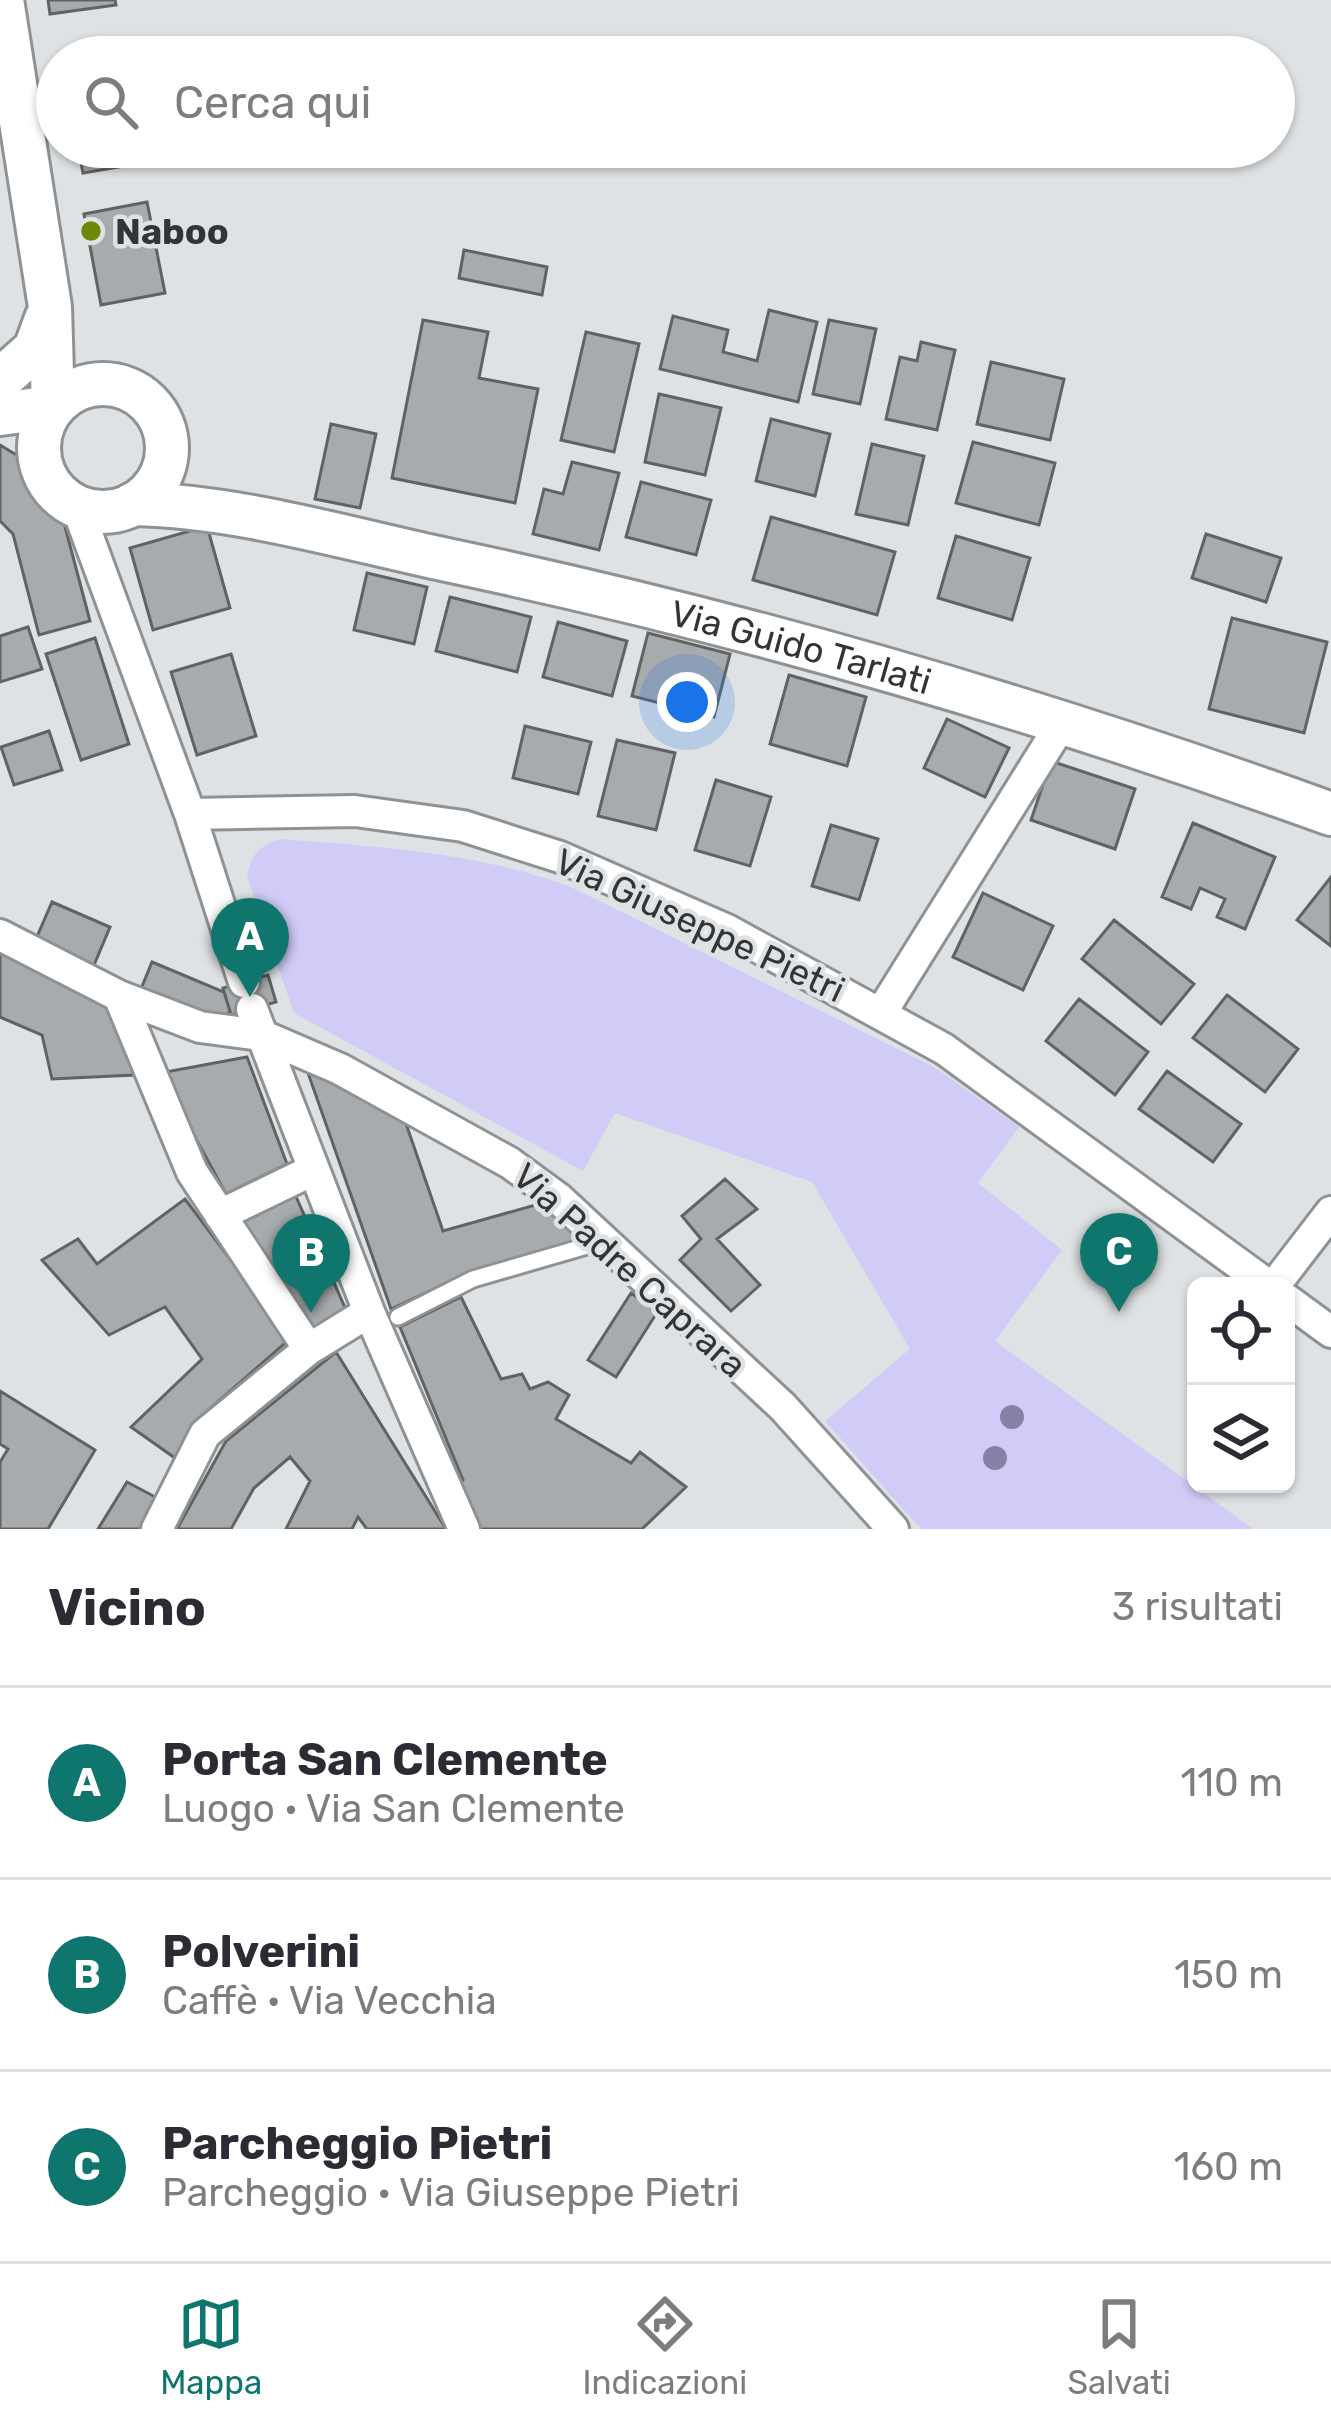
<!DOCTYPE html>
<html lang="it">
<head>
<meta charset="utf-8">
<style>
	:root { --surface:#fff; --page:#f7f7f7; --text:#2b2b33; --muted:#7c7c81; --line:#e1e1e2; --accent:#0f766e }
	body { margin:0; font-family:Rubik,sans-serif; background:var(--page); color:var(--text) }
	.controls { position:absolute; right:36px; bottom:36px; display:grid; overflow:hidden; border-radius:18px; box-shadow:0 3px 9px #0004 }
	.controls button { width:108px; height:108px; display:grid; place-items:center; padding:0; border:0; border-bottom:3px solid var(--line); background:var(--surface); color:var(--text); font:60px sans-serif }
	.you { position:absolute; left:687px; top:702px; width:42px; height:42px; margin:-30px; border:9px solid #fff; border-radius:50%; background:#1a73e8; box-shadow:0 0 0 18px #1a73e833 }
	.badge { display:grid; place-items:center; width:78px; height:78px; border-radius:50%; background:var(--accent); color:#fff; font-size:39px; font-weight:700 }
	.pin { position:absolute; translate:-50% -99px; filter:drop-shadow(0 3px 6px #0008) }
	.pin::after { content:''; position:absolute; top:63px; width:42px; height:36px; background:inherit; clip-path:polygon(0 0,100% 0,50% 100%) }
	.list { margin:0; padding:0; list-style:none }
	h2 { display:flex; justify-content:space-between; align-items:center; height:156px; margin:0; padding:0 48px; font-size:51px }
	h2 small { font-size:39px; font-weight:400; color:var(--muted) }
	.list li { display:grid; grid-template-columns:78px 1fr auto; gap:36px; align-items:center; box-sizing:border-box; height:192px; padding:0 48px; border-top:3px solid var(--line) }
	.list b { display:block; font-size:45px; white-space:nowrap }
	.list p { margin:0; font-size:39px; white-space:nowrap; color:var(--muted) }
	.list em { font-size:39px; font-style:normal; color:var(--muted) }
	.icon { flex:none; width:66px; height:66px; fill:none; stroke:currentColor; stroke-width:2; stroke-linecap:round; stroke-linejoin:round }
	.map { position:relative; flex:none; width:1331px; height:1529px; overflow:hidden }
	.search { position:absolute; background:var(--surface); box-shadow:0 3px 9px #0004; left:36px; right:36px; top:36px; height:132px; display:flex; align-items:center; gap:30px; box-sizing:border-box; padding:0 42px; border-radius:66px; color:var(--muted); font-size:45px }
	.sheet { height:732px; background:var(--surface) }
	nav { display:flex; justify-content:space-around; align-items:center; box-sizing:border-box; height:168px; border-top:3px solid var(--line); background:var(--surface); font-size:33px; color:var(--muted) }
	nav a { display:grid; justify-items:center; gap:6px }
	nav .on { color:var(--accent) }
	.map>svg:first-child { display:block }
	.green { fill:#d0cbf7 }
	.building { fill:#a8abad; stroke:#606364; stroke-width:3 }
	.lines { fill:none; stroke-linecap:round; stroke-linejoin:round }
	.service-casing { stroke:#8f9294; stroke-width:21 }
	.minor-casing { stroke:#8f9294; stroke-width:36 }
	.secondary-casing { stroke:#8f9294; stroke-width:48 }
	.service { stroke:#fff; stroke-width:15 }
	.minor { stroke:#fff; stroke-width:30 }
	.secondary { stroke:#fff; stroke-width:42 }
	.tree { fill:#8881a7 }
	.poi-dot { fill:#6a8a08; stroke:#dfe2e4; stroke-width:4.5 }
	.labels { text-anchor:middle; stroke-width:9; stroke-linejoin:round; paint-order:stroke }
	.poi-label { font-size:36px; font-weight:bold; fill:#333435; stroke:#dfe2e4; text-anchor:start }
	.street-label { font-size:36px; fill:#333435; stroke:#dfe2e4 }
</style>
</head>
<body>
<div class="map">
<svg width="1331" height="1529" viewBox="0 0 1331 1529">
	<rect width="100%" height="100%" fill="#dfe2e4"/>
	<path class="green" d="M 281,839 C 380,847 477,852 571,887 L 934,1067 L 1019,1127 L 978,1183 L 1062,1250 L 995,1341 L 1253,1529 L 921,1529 L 825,1421 L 910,1349 L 812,1182 L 615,1113 L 583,1171 L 294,1013 L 247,876 C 252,853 259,846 281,839 Z"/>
	<path class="building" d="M 48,0 L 115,0 L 116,5 L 50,14 Z
		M 78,147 L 127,147 L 130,165 L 83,173 Z
		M 147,202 L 165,293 L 101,305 L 84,214 Z
		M 464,250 L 547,267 L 542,295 L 459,278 Z
		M 769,310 L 817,322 L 798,402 L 660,369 L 673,316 L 728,330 L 723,352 L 757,361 Z
		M 423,320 L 488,332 L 479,378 L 538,389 L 515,503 L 392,478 Z
		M 829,320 L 876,329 L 860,404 L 813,394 Z
		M 586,332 L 639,344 L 614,452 L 561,440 Z
		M 921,342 L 955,350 L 937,430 L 886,419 L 900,357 L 917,361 Z
		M 991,362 L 1064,379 L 1050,440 L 977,424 Z
		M 659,394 L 721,408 L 705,475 L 645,462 Z
		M 771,419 L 830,434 L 815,496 L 756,481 Z
		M 331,424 L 376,434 L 360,508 L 315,499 Z
		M 973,442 L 1055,463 L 1039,525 L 956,503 Z
		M 872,444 L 924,456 L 908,525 L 856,514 Z
		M 0,445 L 20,457 L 63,519 L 90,621 L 39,635 L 13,534 L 0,521 Z
		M 572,462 L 619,473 L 599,550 L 533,534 L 544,489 L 563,494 Z
		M 641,482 L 711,500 L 696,555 L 626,537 Z
		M 771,517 L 895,552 L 877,615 L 753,580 Z
		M 207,526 L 230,608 L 153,630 L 130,548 Z
		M 1206,534 L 1281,558 L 1266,602 L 1192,578 Z
		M 956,536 L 1030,558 L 1012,620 L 938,598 Z
		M 367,573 L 427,587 L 414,644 L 354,630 Z
		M 450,597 L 531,617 L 517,672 L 436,651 Z
		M 1232,618 L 1327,642 L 1304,733 L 1209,709 Z
		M 558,622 L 627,641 L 612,696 L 543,677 Z
		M 28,627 L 42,669 L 0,682 L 0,636 Z
		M 648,633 L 730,654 L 714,717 L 632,696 Z
		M 95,638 L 129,744 L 81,760 L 46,654 Z
		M 231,654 L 256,736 L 197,755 L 171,672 Z
		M 789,675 L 866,697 L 847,766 L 770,744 Z
		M 947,719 L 1009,748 L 985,797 L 924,768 Z
		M 525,726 L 591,742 L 578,794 L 513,778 Z
		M 49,731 L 62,770 L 14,785 L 1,747 Z
		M 617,740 L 675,753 L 656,830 L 598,816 Z
		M 1051,761 L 1135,789 L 1115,849 L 1031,820 Z
		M 716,780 L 771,797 L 750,866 L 695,850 Z
		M 1193,823 L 1275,857 L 1245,929 L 1217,917 L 1225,899 L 1200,888 L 1191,909 L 1162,897 Z
		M 831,825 L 878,839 L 859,900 L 812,886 Z
		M 1331,877 L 1331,946 L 1297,920 Z
		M 983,893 L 1053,926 L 1023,990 L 953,957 Z
		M 52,902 L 110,927 L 94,965 L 36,939 Z
		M 1114,920 L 1194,984 L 1161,1024 L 1082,959 Z
		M 0,941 L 110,995 L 134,1075 L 52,1079 L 42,1035 L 0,1017 Z
		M 152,962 L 224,992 L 230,1011 L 224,1020 L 141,989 Z
		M 268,975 L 276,1002 L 231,1015 L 223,988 Z
		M 1227,995 L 1298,1049 L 1265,1092 L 1193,1038 Z
		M 1079,999 L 1148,1052 L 1115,1095 L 1046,1041 Z
		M 247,1057 L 287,1164 L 226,1194 L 160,1073 Z
		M 1167,1071 L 1241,1124 L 1213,1162 L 1139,1109 Z
		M 308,1073 L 343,1079 L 402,1112 L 443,1231 L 546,1202 L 581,1240 L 471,1272 L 391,1309 Z
		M 725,1179 L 757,1209 L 717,1239 L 760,1285 L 731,1311 L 680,1260 L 701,1239 L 682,1216 Z
		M 294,1192 L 346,1310 L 312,1330 L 237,1218 Z
		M 185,1199 L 290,1339 L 198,1419 L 175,1458 L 131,1427 L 202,1359 L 165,1307 L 109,1335 L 42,1260 L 78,1239 L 97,1264 Z
		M 631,1293 L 658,1311 L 616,1377 L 588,1360 Z
		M 461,1297 L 501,1379 L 522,1374 L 530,1389 L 548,1382 L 569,1395 L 556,1419 L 631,1463 L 640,1452 L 686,1487 L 642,1529 L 481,1529 L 455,1488 L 463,1480 L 400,1327 Z
		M 336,1352 L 446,1529 L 367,1529 L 358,1517 L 352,1529 L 286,1529 L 310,1481 L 290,1457 L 254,1488 L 231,1529 L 177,1529 L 226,1441 Z
		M 0,1391 L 95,1450 L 48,1529 L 0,1529 L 0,1462 L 8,1449 L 0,1444 Z
		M 127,1482 L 159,1499 L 142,1529 L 98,1529 Z"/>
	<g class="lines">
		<defs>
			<path id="service" d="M 398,1317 L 473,1279 L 604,1241"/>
			<path id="minor" d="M 77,507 L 190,814 L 244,982
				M 190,814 L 355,811 L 463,826 L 560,857 L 727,930 L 944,1049 L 1269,1286
				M 0,935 L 119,996 L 200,1027 L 261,1035 L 340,1069 L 510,1163 L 558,1198 L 783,1407 L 893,1529
				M 119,996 L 192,1172 L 309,1349
				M 252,1009 L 369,1312 L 464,1529
				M 881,1013 L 1062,723
				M 220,1215 L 313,1170
				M 1274,1286 L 1331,1212
				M 1286,1299 L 1331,1332
				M 157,1529 L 205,1434 L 309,1349 L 369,1312"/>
			<g id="secondary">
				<path d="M 0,380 L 35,349 L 46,319"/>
				<circle cx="103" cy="448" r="64"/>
				<path d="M 0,414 L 53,407 L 50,307 L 2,0"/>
				<path id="s1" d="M 133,504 C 238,506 344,538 447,560 C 747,623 1043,710 1331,814"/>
			</g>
		</defs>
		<use href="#service" class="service-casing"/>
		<use href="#minor" class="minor-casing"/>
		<use href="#secondary" class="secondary-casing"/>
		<use href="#service" class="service"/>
		<use href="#minor" class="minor"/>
		<use href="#secondary" class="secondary"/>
	</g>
	<g class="tree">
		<circle cx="1012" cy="1417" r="12"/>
		<circle cx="995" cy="1458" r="12"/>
	</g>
	<circle class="poi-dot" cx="91" cy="231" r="12"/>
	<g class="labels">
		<g class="poi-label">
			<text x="115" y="244">Naboo</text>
		</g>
		<g class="street-label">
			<text dy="13" stroke="none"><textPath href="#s1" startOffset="684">Via Guido Tarlati</textPath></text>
			<text transform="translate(700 925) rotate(25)" y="13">Via Giuseppe Pietri</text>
			<text transform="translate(630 1270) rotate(42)" y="13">Via Padre Caprara</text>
		</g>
	</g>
</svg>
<div class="controls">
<button><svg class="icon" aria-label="locate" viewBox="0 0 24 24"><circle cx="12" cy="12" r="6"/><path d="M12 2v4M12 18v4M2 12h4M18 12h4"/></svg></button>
<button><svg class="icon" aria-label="layers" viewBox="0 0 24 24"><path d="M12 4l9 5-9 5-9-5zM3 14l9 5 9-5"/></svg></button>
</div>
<div class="you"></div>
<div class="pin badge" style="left:250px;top:997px">A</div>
<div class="pin badge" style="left:311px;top:1313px">B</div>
<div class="pin badge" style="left:1119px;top:1312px">C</div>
<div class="search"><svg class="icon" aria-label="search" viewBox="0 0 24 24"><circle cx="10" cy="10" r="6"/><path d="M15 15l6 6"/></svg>Cerca qui</div>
</div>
<section class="sheet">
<h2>Vicino<small>3 risultati</small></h2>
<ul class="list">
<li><span class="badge">A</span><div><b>Porta San Clemente</b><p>Luogo · Via San Clemente</p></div><em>110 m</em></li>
<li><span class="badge">B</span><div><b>Polverini</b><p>Caffè · Via Vecchia</p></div><em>150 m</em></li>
<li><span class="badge">C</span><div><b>Parcheggio Pietri</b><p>Parcheggio · Via Giuseppe Pietri</p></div><em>160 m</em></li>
</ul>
</section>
<nav>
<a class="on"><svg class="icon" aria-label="map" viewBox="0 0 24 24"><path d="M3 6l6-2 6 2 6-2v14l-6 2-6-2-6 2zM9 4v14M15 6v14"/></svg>Mappa</a>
<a><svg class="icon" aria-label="directions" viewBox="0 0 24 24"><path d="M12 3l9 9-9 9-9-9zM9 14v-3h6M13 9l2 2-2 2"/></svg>Indicazioni</a>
<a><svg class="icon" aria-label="saved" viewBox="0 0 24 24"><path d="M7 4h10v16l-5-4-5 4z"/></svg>Salvati</a>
</nav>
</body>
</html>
